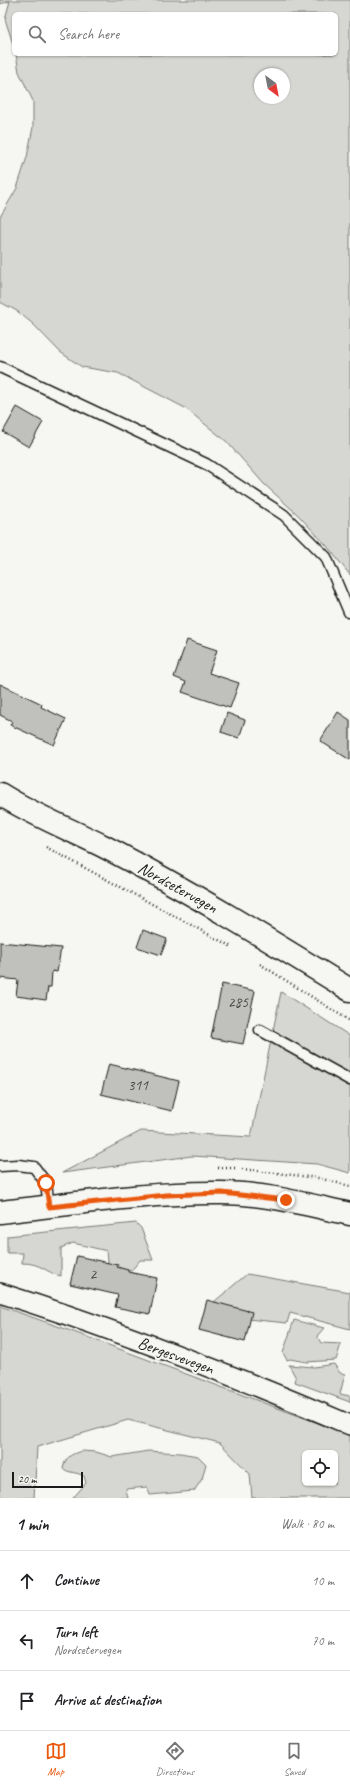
<!DOCTYPE html>
<html lang="en">
<head>
<meta charset="utf-8">
<style>
	:root { --surface:#fff; --page:#f2f2f2; --text:#202124; --muted:#757577; --line:#e0e0e0; --accent:#ea580c }
	body { margin:0; font-family:Caveat,sans-serif; background:var(--page); color:var(--text) }
	.controls { position:absolute; right:12px; bottom:12px; display:grid; overflow:hidden; border-radius:6px; box-shadow:0 1px 3px #0004 }
	.controls button { width:36px; height:36px; display:grid; place-items:center; padding:0; border:0; border-bottom:1px solid var(--line); background:var(--surface); color:var(--text); font:20px sans-serif }
	.compass { position:absolute; left:254px; top:68px; width:36px; height:36px; border-radius:50%; background:var(--surface); box-shadow:0 1px 3px #0004; rotate:148deg }
	.scale { position:absolute; left:12px; bottom:10px; width:71px; box-sizing:border-box; padding-left:4px; border:2px solid #1c1c1c; border-top:0; font-size:11px; line-height:14px; white-space:nowrap; color:#1c1c1c; -webkit-text-stroke:3px #f6f6f2; paint-order:stroke }
	.stop { position:absolute; width:12px; height:12px; margin:-9px; border:3px solid #ea580c; border-radius:50%; background:#fff }
	.stop.end { background:#ea580c; border-color:#fff; box-shadow:0 1px 4px #0008 }
	.list { margin:0; padding:0; list-style:none }
	h2 { display:flex; justify-content:space-between; align-items:center; height:52px; margin:0; padding:0 16px; font-size:17px }
	h2 small { font-size:13px; font-weight:400; color:var(--muted) }
	.list li { display:grid; grid-template-columns:26px 1fr auto; gap:12px; align-items:center; box-sizing:border-box; height:60px; padding:0 16px; border-top:1px solid var(--line) }
	.list b { display:block; font-size:15px; white-space:nowrap }
	.list p { margin:0; font-size:13px; white-space:nowrap; color:var(--muted) }
	.list em { font-size:13px; font-style:normal; color:var(--muted) }
	.icon { flex:none; width:22px; height:22px; fill:none; stroke:currentColor; stroke-width:2; stroke-linecap:round; stroke-linejoin:round }
	.map { position:relative; flex:none; width:350px; height:1498px; overflow:hidden }
	.search { position:absolute; background:var(--surface); box-shadow:0 1px 3px #0004; left:12px; right:12px; top:12px; height:44px; display:flex; align-items:center; gap:10px; box-sizing:border-box; padding:0 14px; border-radius:6px; color:var(--muted); font-size:15px }
	.sheet { height:232px; background:var(--surface) }
	nav { display:flex; justify-content:space-around; align-items:center; box-sizing:border-box; height:56px; border-top:1px solid var(--line); background:var(--surface); font-size:11px; color:var(--muted) }
	nav a { display:grid; justify-items:center; gap:2px }
	nav .on { color:var(--accent) }
	.map>svg:first-child { display:block }
	.green { fill:#d6d6d2; stroke:#797977; fill-rule:evenodd }
	.building { fill:#c0c0bd; stroke:#1c1c1c }
	.lines { fill:none; stroke-linecap:round; stroke-linejoin:round }
	.service-casing { stroke:#1c1c1c; stroke-width:13 }
	.minor-casing { stroke:#1c1c1c; stroke-width:22 }
	.secondary-casing { stroke:#1c1c1c; stroke-width:25 }
	.path { stroke:#1c1c1c; stroke-width:2.5; stroke-dasharray:1 3; stroke-linecap:butt }
	.service { stroke:#f6f6f2; stroke-width:10 }
	.minor { stroke:#f6f6f2; stroke-width:19 }
	.secondary { stroke:#f6f6f2; stroke-width:22 }
	.route { stroke:#ea580c; stroke-width:5 }
	.labels { text-anchor:middle; stroke-width:4; stroke-linejoin:round; paint-order:stroke }
	.number-label { font-size:15px; fill:#454544 }
	.street-label { font-size:17px; fill:#1c1c1c; stroke:#f6f6f2 }
</style>
</head>
<body>
<div class="map">
<svg width="350" height="1498" viewBox="0 0 350 1498">
	<rect width="100%" height="100%" fill="#f6f6f2"/>
	<filter id="ink" filterUnits="userSpaceOnUse"><feTurbulence type="fractalNoise" baseFrequency=".025" numOctaves="2"/><feDisplacementMap in="SourceGraphic" scale="8" xChannelSelector="R" yChannelSelector="G"/><feConvolveMatrix kernelMatrix="1 2 1 2 8 2 1 2 1" color-interpolation-filters="sRGB"/></filter>
	<g filter="url(#ink)">
		<path class="green" d="M 0,0 L 350,0 L 350,575 L 327,546 L 298,515 L 264,484 L 226,441 L 185,408 L 118,373 L 82,367 L 60,352 L 33,324 L 17,311 L 0,302 L 0,217 L 17,188 L 27,157 L 33,127 L 33,101 L 19,72 L 16,54 L 336,54 L 336,14 L 14,14 L 14,47 L 5,19 L 10,1 L 0,4 ZM 260,74 L 284,74 L 284,98 L 260,98 Z
			M 281,992 L 350,1036 L 350,1173 L 317,1164 L 192,1156 L 62,1173 L 141,1131 L 251,1137 Z
			M 136,1223 L 141,1228 L 153,1260 L 140,1260 L 131,1271 L 107,1265 L 108,1260 L 107,1251 L 73,1243 L 61,1248 L 61,1276 C 44,1272 42,1263 22,1263 L 23,1253 L 7,1253 L 7,1236 Z
			M 247,1274 L 350,1292 L 350,1329 L 290,1313 L 287,1323 L 208,1315 L 215,1301 Z
			M 0,1306 L 63,1328 L 350,1435 L 350,1498 L 252,1498 L 250,1474 L 220,1443 L 128,1420 L 37,1447 L 34,1498 L 0,1498 ZM 305,1453 L 335,1453 L 335,1483 L 305,1483 Z
			M 294,1320 L 324,1328 L 317,1336 L 321,1343 L 341,1344 L 336,1360 L 306,1362 L 290,1359 L 287,1360 L 283,1353 Z
			M 334,1364 L 340,1373 L 345,1374 L 340,1394 L 350,1396 L 350,1402 L 295,1382 L 296,1378 L 289,1365 L 314,1367 Z
			M 82,1451 L 96,1452 L 112,1457 L 148,1451 L 180,1453 L 198,1456 L 206,1464 L 202,1479 L 194,1491 L 150,1495 L 147,1487 L 126,1489 L 128,1498 L 73,1498 L 86,1483 L 84,1476 C 77,1472 69,1473 63,1469 C 65,1457 71,1454 82,1451 Z"/>
		<path class="building" d="M 17,407 L 43,422 L 29,447 L 3,432 Z
			M 187,640 L 217,650 L 209,673 L 239,683 L 230,708 L 182,692 L 186,682 L 174,677 Z
			M 0,684 L 42,704 L 41,707 L 66,719 L 54,745 L 10,725 L 12,721 L 0,715 Z
			M 338,712 L 350,720 L 350,760 L 320,741 Z
			M 227,713 L 245,720 L 239,738 L 221,732 Z
			M 143,930 L 167,939 L 161,955 L 137,947 Z
			M 0,942 L 61,948 L 57,972 L 52,971 L 51,987 L 48,987 L 46,1000 L 16,996 L 18,980 L 0,978 Z
			M 222,984 L 255,991 L 243,1044 L 211,1038 Z
			M 109,1064 L 179,1081 L 172,1111 L 101,1094 Z
			M 77,1256 L 118,1265 L 117,1267 L 128,1270 L 128,1272 L 157,1278 L 150,1314 L 115,1307 L 118,1295 L 70,1284 Z
			M 207,1300 L 252,1312 L 245,1342 L 199,1330 Z"/>
		<g class="lines">
			<defs>
				<path id="service" d="M 0,367 L 206,464 L 284,515 L 326,557 L 349,612
					M 260,1030 L 350,1080
					M 0,1166 L 18,1165 L 34,1167 L 46,1183 L 49,1207"/>
				<path id="minor" d="M 0,1293 C 119,1330 235,1376 350,1425"/>
				<path id="secondary" d="M 0,794 C 33,815 69,829 103,846 C 188,890 269,940 350,990
					M 0,1212 C 73,1204 148,1192 221,1193 C 265,1193 308,1205 350,1214"/>
			</defs>
			<use href="#service" class="service-casing"/>
			<use href="#minor" class="minor-casing"/>
			<use href="#secondary" class="secondary-casing"/>
			<path class="path" d="M 46,847 L 232,947
				M 260,964 L 350,1021
				M 218,1168 L 235,1168
				M 242,1169 L 318,1178 L 350,1186"/>
			<use href="#service" class="service"/>
			<use href="#minor" class="minor"/>
			<use href="#secondary" class="secondary"/>
		</g>
	</g>
	<g class="lines" filter="url(#ink)">
		<path class="route" d="M 46,1183 L 49,1207 L 166,1195 L 222,1193 L 286,1200"/>
	</g>
	<g class="labels">
		<g class="number-label">
			<text x="238" y="1007">285</text>
			<text x="138" y="1090">311</text>
			<text x="93" y="1279">2</text>
		</g>
		<g class="street-label">
			<text transform="translate(178 887) rotate(29)" y="6">Nordsetervegen</text>
			<text transform="translate(176 1355) rotate(20)" y="6">Bergesvevegen</text>
		</g>
	</g>
</svg>
<div class="controls">
<button><svg class="icon" aria-label="locate" viewBox="0 0 24 24"><circle cx="12" cy="12" r="6"/><path d="M12 2v4M12 18v4M2 12h4M18 12h4"/></svg></button>
</div>
<svg class="compass" viewBox="-18 -18 36 36"><path d="M0-13l5 13h-10z" fill="#e53935"/><path d="M0 13l5-13h-10z" fill="#757577"/></svg>
<div class="scale">20 m</div>
<div class="stop" style="left:46px;top:1183px"></div>
<div class="stop end" style="left:286px;top:1200px"></div>
<div class="search"><svg class="icon" aria-label="search" viewBox="0 0 24 24"><circle cx="10" cy="10" r="6"/><path d="M15 15l6 6"/></svg>Search here</div>
</div>
<section class="sheet">
<h2>1 min<small>Walk · 80 m</small></h2>
<ul class="list">
<li><svg class="icon" aria-label="ahead" viewBox="0 0 24 24"><path d="M12 20V5M6 11l6-6 6 6"/></svg><div><b>Continue</b></div><em>10 m</em></li>
<li><svg class="icon" aria-label="left" viewBox="0 0 24 24"><path d="M17 20v-9H6M10 6l-5 5 5 5"/></svg><div><b>Turn left</b><p>Nordsetervegen</p></div><em>70 m</em></li>
<li><svg class="icon" aria-label="arrive" viewBox="0 0 24 24"><path d="M6 21V4h12l-3 4 3 4H6"/></svg><div><b>Arrive at destination</b></div></li>
</ul>
</section>
<nav>
<a class="on"><svg class="icon" aria-label="map" viewBox="0 0 24 24"><path d="M3 6l6-2 6 2 6-2v14l-6 2-6-2-6 2zM9 4v14M15 6v14"/></svg>Map</a>
<a><svg class="icon" aria-label="directions" viewBox="0 0 24 24"><path d="M12 3l9 9-9 9-9-9zM9 14v-3h6M13 9l2 2-2 2"/></svg>Directions</a>
<a><svg class="icon" aria-label="saved" viewBox="0 0 24 24"><path d="M7 4h10v16l-5-4-5 4z"/></svg>Saved</a>
</nav>
</body>
</html>
